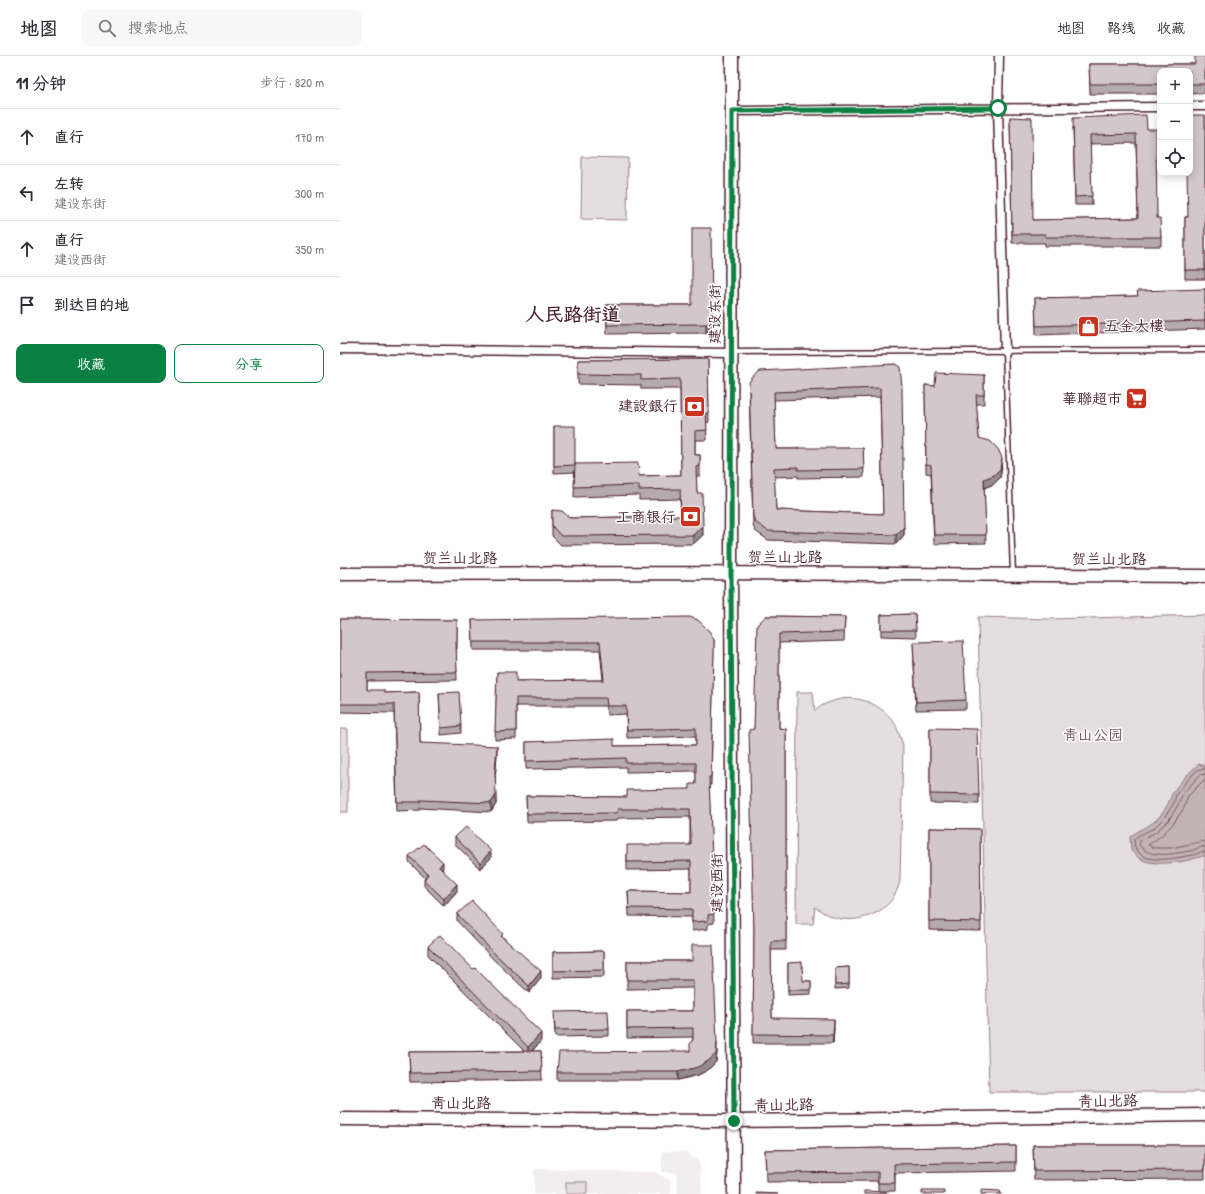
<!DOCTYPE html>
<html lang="zh">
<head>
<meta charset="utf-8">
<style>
	:root { --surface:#fff; --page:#f7f7f7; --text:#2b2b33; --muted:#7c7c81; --line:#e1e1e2; --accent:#0b8043 }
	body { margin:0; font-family:"Patrick Hand","LXGW WenKai TC",sans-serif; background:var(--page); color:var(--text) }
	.controls { position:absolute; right:12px; top:12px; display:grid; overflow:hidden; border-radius:8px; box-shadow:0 2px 10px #0003 }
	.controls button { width:36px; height:36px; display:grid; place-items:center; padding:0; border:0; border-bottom:1px solid var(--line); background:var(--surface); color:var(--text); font:20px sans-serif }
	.stop { position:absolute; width:12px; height:12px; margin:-9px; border:3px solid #0b8043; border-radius:50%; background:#fff }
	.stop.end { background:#0b8043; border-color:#fff; box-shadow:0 1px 4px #0008 }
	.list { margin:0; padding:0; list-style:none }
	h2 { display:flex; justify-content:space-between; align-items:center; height:52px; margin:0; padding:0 16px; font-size:17px }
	h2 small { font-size:13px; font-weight:400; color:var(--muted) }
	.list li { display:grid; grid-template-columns:26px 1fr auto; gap:12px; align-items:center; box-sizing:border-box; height:56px; padding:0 16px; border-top:1px solid var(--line) }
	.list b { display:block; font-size:15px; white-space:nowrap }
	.list p { margin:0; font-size:13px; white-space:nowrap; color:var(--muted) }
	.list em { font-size:13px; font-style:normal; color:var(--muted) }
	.actions { display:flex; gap:8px; padding:12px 16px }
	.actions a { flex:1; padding:9px 0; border:1px solid var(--accent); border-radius:8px; text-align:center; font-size:14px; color:var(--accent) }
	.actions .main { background:var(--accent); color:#fff }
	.icon { flex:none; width:22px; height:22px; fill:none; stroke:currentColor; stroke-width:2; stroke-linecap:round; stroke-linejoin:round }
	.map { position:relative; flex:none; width:865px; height:1138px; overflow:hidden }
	header { display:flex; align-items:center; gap:24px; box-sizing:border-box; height:56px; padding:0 20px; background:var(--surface); border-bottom:1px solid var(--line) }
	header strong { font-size:19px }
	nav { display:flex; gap:22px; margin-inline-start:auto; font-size:14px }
	.search { width:280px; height:36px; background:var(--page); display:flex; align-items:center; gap:10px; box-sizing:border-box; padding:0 14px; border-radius:8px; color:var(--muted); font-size:15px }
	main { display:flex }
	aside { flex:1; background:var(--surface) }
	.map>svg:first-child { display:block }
	.built { fill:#f2eeef }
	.green { fill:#e5dee0; stroke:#987e86 }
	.water { fill:#c1b3b6; stroke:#91787e }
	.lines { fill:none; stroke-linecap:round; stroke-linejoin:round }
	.shore { stroke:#7a5a63; stroke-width:1 }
	.lane-casing { stroke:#4a1f2b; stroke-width:7 }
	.street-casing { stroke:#4a1f2b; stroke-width:11 }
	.secondary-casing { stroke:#4a1f2b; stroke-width:15 }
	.lane { stroke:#fff; stroke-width:4 }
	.street { stroke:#fff; stroke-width:8 }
	.secondary { stroke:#fff; stroke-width:12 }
	.wall { fill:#b5abaf; stroke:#4a1f2b; fill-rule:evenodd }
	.shaded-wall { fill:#938b8e; stroke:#4a1f2b }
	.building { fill:#d2c7cb; stroke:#4a1f2b; fill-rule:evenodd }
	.route { stroke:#0b8043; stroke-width:5 }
	.labels { text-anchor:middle; stroke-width:3; stroke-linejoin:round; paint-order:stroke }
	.street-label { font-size:15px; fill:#4a1f2b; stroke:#fff }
	.poi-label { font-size:15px; fill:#4a1f2b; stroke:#fff; text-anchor:end }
	.park-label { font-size:15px; fill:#714f58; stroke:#fff }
	.district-label { font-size:19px; font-weight:bold; fill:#4a1f2b; stroke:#fff }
</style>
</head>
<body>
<header>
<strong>地图</strong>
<div class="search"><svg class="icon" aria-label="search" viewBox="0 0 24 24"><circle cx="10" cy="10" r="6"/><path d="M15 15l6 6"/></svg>搜索地点</div>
<nav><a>地图</a><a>路线</a><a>收藏</a></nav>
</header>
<main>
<aside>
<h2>11 分钟<small>步行 · 820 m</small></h2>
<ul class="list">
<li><svg class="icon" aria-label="ahead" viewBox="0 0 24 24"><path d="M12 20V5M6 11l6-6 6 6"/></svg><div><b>直行</b></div><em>170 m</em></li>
<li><svg class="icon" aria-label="left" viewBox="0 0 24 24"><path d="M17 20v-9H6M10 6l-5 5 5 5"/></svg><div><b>左转</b><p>建设东街</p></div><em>300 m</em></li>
<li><svg class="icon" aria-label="ahead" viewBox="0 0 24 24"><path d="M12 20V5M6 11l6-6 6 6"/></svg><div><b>直行</b><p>建设西街</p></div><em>350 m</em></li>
<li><svg class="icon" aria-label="arrive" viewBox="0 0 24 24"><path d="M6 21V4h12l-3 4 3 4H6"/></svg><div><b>到达目的地</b></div></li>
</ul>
<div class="actions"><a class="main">收藏</a><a>分享</a></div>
</aside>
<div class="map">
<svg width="865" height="1138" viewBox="0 0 865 1138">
	<rect width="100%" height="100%" fill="#fff"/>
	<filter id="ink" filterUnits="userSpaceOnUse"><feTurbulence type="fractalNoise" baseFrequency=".025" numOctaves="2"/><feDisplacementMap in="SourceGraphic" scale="8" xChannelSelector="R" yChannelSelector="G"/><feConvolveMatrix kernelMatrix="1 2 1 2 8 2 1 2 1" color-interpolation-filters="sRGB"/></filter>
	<g filter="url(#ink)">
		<path class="built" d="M 322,1095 L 347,1096 L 349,1100 L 357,1103 L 360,1108 L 362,1138 L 338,1138 L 337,1117 L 322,1116 Z
			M 194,1113 L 315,1116 L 331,1125 L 331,1138 L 194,1138 Z"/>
		<path class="green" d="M 242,101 L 288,102 L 287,164 L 241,163 Z
			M 865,559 L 865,1036 L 649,1036 L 638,561 L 708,563 Z
			M 457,636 L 473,636 L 475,655 C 479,652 483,648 488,647 C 512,636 538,645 554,666 C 558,673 560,681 563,689 L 560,825 C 558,833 555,840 549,847 C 534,863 508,868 488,859 C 483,857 479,853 475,851 L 473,868 L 456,868 Z
			M 0,673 L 8,673 L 8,756 L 0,756 Z
			M 226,1126 L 247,1126 L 247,1138 L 226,1138 Z"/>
		<path class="water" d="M 859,708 L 865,710 L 865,800 C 860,800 858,802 853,803 C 840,807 813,810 800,803 C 797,801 794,797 791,795 L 790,781 C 799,773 812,770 820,760 C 826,753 829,746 832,738 C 835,731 853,712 859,708 Z"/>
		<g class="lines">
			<path class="shore" d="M 865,713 L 860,713 L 856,715 L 839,734 L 836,739 L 834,747 L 824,762 L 814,772 L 798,780 L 794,783 C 793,808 825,804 841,801 C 845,800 849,800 853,799 C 858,798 860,795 865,796
				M 865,718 L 860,719 L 843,737 L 838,749 L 828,765 L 816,776 L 800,784 C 799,788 799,790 802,792 C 813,803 837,797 850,795 C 856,794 859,790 865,791
				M 865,724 L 863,725 L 848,740 L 844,752 L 833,768 L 821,780 L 808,789 L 814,792 L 831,792 L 865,785"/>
			<defs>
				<path id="lane" d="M 665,295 L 673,518
					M 394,296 L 865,294"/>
				<path id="street" d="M 659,0 L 658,52 L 665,295
					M 850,50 L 865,50
					M 392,55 L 820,51
					M 0,293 L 391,297"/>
				<path id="secondary" d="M 392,0 L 391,517 L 394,1138
					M 0,518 L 391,517 L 865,520
					M 0,1063 L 394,1065 L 865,1059"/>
			</defs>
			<use href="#lane" class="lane-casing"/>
			<use href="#street" class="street-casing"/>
			<use href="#secondary" class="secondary-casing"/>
			<use href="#lane" class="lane"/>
			<use href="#street" class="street"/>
			<use href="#secondary" class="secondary"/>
		</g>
		<path class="wall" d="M 865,0 L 865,37 L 850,38 L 850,15 L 820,15 L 820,38 L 750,38 L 749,8 L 855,8 Z
			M 865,59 L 865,223 L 845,223 L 845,161 L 848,161 Z
			M 670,61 L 693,164 L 798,162 L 796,87 L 750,88 L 752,149 L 735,149 L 733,71 L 807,73 L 817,162 L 821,181 L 821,190 L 705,190 L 705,187 L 672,187 Z
			M 865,233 L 865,273 L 696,279 L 695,242 L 797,240 Z
			M 266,249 L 352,249 L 372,270 L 371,275 L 366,277 L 267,278 Z
			M 368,303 L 369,366 L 366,367 L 367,384 L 355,384 L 355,399 L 360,399 L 360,420 L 356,420 L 357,437 L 363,479 L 353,488 L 221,489 L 212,480 L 212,454 L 230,462 L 341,460 L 340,443 L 299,444 L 299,439 L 234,441 L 235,416 L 214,417 L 214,370 L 235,408 L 299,420 L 341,419 L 340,333 L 301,333 L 301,329 L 238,328 L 238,304 Z
			M 555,308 L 564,479 L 556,488 L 428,484 L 415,475 L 413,469 L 409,334 ZM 540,341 L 543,458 L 436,454 L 434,421 L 458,420 L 458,422 L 524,421 L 523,392 L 458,393 L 436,393 L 434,344 Z
			M 644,319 L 644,348 L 636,348 L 639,382 L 662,411 L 660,422 L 654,428 L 644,432 L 646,487 L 594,488 L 591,418 L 586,417 L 585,329 L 595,330 Z
			M 575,558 L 576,581 L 541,580 L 541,559 Z
			M 426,560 L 505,561 L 504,585 L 439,587 L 439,672 L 446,673 L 446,894 L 431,894 L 432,962 L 494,972 L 493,987 L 413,987 L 414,881 L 414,673 Z
			M 0,563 L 117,564 L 117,593 L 116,593 L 117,624 L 27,625 L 27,634 L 44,637 L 79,636 L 80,687 L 157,698 L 155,721 L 156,748 L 151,756 L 80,752 L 80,754 L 57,755 L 54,657 L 0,656 Z
			M 132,564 L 374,584 L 371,729 L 369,729 L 374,867 L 368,868 L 368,873 L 352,875 L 352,861 L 289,860 L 288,835 L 351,836 L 351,813 L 287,814 L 287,797 L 350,789 L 350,761 L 278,762 L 277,765 L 187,766 L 186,740 L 287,741 L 350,733 L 356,728 L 356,715 L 286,716 L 286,711 L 186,713 L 186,686 L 274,690 L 356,689 L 356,680 L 287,682 L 286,658 L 267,659 L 266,650 L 176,650 L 176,683 L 155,684 L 157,616 L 176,625 L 263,624 L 260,594 L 133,594 Z
			M 573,586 L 626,644 L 626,653 L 576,654 Z
			M 99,637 L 121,670 L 121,677 L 101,679 Z
			M 590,672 L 639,739 L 639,748 L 590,747 Z
			M 589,772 L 640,773 L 641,875 L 589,874 Z
			M 115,781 L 151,802 L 140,813 L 115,788 Z
			M 69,800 L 103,812 L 102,813 L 117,835 L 104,850 L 84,830 L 84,824 L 85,822 L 69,806 Z
			M 117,858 L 163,881 L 201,922 L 189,937 L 154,904 L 117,865 Z
			M 88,890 L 201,985 L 192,995 L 201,995 L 202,1024 L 70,1026 L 69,996 L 184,995 L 88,899 Z
			M 264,895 L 264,921 L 213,922 L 213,896 Z
			M 287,905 L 352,905 L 377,996 L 376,1006 L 368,1014 L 358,1019 L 338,1024 L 217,1024 L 217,1016 L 350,995 L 353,981 L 287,982 L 287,955 L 353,955 L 353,932 L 287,933 Z
			M 448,907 L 463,925 L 471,925 L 471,938 L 448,939 Z
			M 509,911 L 509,932 L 495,933 L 495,912 Z
			M 214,963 L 269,973 L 269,980 L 215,981 Z
			M 693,1089 L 865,1089 L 865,1123 L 694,1124 Z
			M 676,1090 L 676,1115 L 555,1117 L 555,1135 L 538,1135 L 538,1125 L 426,1126 L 425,1094 Z"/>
		<path class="shaded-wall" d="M 372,261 L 372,270 L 371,275 L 366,277 L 366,268 Z
			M 662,402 L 661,416 L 660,422 L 654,428 L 644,432 L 644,423 Z
			M 363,469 L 363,479 L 353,488 L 353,479 Z
			M 564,471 L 564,479 L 556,488 L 556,479 Z
			M 157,690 L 157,698 L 155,725 L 155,716 Z
			M 156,739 L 156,748 L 151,756 L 151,747 Z
			M 151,795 L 151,802 L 140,813 L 140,807 Z
			M 103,806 L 103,812 L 99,817 L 99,811 Z
			M 117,828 L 117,835 L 104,850 L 104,843 Z
			M 201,915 L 201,922 L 189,937 L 189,930 Z
			M 494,963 L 494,972 L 493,987 L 493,979 Z
			M 201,977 L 201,985 L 188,999 L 188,991 Z
			M 377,987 L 377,996 L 376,1006 L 368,1014 L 358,1019 L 338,1024 L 338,1016 Z"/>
		<path class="building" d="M 855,0 L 865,0 L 865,28 L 850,28 L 850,15 L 820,15 L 820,28 L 750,28 L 749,8 L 855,8 Z
			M 806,59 L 807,73 L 816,73 L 817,162 L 820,162 L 821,181 L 705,181 L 705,178 L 672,178 L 670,61 L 692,62 L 693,164 L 798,162 L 796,78 L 750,79 L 752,140 L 735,141 L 733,62 Z
			M 850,59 L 865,59 L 865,214 L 845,214 L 845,161 L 848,161 L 847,117 L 850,117 Z
			M 352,172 L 371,172 L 372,261 L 371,266 L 366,268 L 267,269 L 266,249 L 352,249 Z
			M 865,233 L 865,265 L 696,270 L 695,242 L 798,240 L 797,235 Z
			M 368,303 L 369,357 L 366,357 L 367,374 L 355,375 L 355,399 L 360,399 L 360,410 L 356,411 L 357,437 L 362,437 L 363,469 L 353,479 L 221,480 L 212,470 L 212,454 L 222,455 L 230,462 L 341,460 L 340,433 L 299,434 L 299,429 L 234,431 L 235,408 L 298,407 L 299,420 L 341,419 L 340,323 L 301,324 L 301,319 L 238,318 L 238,304 Z
			M 555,308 L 560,311 L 562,331 L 564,471 L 556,479 L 428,475 L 415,466 L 413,460 L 409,326 L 413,321 L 420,315 ZM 540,332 L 543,458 L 436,454 L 434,412 L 458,411 L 458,414 L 524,413 L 523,392 L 458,392 L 458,393 L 436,393 L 434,336 Z
			M 596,317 L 644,319 L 644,339 L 636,339 L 639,382 L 650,385 L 658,393 L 662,402 L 660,413 L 654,419 L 644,423 L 646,479 L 594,479 L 591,409 L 586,408 L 585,329 L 595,330 Z
			M 214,370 L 235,370 L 235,409 L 214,410 Z
			M 575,558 L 576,574 L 541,574 L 541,559 Z
			M 426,560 L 505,561 L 504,576 L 439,578 L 439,672 L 446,673 L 446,885 L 431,885 L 432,962 L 494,963 L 493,979 L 413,978 L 414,875 L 409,674 L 414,673 L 417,569 Z
			M 350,561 L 358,564 L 370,576 L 374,584 L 374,596 L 371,721 L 369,721 L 374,858 L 368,859 L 368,865 L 352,866 L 352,853 L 289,852 L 288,835 L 351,836 L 351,805 L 287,806 L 287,789 L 351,789 L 350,753 L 278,753 L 277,757 L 187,758 L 186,740 L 287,741 L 287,734 L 350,733 L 350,728 L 356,728 L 356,707 L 286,707 L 286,702 L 186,705 L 186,686 L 274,683 L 274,690 L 356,689 L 356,672 L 287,674 L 286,650 L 267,650 L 266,642 L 176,642 L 176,675 L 155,676 L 157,616 L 176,616 L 176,625 L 264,624 L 260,586 L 133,586 L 132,564 Z
			M 0,563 L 117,564 L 117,585 L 116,585 L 117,616 L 27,617 L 27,634 L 44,634 L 44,637 L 79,636 L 80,687 L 157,690 L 155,716 L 156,739 L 151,747 L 80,744 L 80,746 L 57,746 L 54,648 L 0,648 Z
			M 623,585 L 626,644 L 576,646 L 573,586 Z
			M 119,636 L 121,670 L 101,672 L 99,637 Z
			M 590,672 L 637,673 L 639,739 L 590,738 Z
			M 126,771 L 151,795 L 140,807 L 115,781 Z
			M 589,772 L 640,773 L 641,866 L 589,865 Z
			M 84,788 L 103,806 L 99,811 L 117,828 L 104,843 L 84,824 L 88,818 L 69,800 Z
			M 132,845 L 163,878 L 161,880 L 201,915 L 189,930 L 154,897 L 117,858 Z
			M 100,879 L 133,913 L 135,912 L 201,977 L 188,991 L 88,890 Z
			M 352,889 L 373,889 L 377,987 L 376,998 L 368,1005 L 358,1011 L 338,1016 L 217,1016 L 219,996 L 350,995 L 350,988 L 353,983 L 353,972 L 287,973 L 287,955 L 353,955 L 353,924 L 287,924 L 287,905 L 352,905 Z
			M 264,895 L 264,914 L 213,915 L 213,896 Z
			M 462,906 L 463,925 L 471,925 L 471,934 L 448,934 L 448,907 Z
			M 509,911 L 509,928 L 495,929 L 495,912 Z
			M 268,955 L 269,973 L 215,974 L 214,956 Z
			M 201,995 L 202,1015 L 70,1017 L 69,996 Z
			M 693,1089 L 865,1089 L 865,1114 L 694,1115 Z
			M 676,1090 L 676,1106 L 554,1108 L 555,1127 L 538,1127 L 538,1116 L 426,1117 L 425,1094 Z
			M 641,1134 L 660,1135 L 661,1138 L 641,1138 Z
			M 524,1135 L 546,1136 L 546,1138 L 524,1138 Z
			M 582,1135 L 604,1135 L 604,1138 L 582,1138 Z
			M 416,1137 L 438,1138 L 416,1138 Z"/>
	</g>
	<g class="lines" filter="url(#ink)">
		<path class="route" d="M 394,1065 L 391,517 L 392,55 L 658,52"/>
	</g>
	<defs>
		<symbol id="shop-square" viewBox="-11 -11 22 22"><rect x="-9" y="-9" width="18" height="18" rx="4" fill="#c8321e" stroke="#fff"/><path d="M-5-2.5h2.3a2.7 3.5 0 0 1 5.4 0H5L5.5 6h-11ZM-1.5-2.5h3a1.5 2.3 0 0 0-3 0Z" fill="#fff"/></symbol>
		<symbol id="supermarket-square" viewBox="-11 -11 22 22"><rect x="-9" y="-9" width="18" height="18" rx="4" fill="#c8321e" stroke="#fff"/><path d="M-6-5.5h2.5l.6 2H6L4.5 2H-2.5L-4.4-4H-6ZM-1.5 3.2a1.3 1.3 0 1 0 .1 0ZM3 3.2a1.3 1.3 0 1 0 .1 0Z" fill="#fff"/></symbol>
		<symbol id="bank-square" viewBox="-11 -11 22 22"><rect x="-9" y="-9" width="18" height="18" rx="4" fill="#c8321e" stroke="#fff"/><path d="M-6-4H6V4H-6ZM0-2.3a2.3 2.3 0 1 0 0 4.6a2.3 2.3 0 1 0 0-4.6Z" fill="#fff"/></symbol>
	</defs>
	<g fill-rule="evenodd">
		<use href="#shop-square" x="736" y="258" width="25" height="25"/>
		<use href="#supermarket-square" x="784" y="330" width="25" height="25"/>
		<use href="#bank-square" x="342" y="338" width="25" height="25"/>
		<use href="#bank-square" x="338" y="448" width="25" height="25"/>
	</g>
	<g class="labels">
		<g class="street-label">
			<text transform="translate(375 258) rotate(-90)" y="5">建设东街</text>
			<text x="445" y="506">贺兰山北路</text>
			<text x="120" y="507">贺兰山北路</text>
			<text x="769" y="508">贺兰山北路</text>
			<text transform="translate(377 827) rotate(-90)" y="5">建设西街</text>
			<text transform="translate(768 1045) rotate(-1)" y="5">青山北路</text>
			<text x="121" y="1052">青山北路</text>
			<text transform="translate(444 1049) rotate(-1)" y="5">青山北路</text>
		</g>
		<g class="poi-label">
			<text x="764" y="275" text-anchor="start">五金大樓</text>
			<text x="782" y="348">華聯超市</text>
			<text x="338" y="355">建設銀行</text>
			<text x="336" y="466">工商银行</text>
		</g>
		<g class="park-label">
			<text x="753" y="684">青山公园</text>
		</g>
		<g class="district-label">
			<text x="233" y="265">人民路街道</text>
		</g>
	</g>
</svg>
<div class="controls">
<button>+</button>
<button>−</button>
<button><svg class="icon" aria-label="locate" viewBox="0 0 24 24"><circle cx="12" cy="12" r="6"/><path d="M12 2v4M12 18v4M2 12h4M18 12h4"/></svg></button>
</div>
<div class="stop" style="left:658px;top:52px"></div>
<div class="stop end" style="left:394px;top:1065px"></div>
</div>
</main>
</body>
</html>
